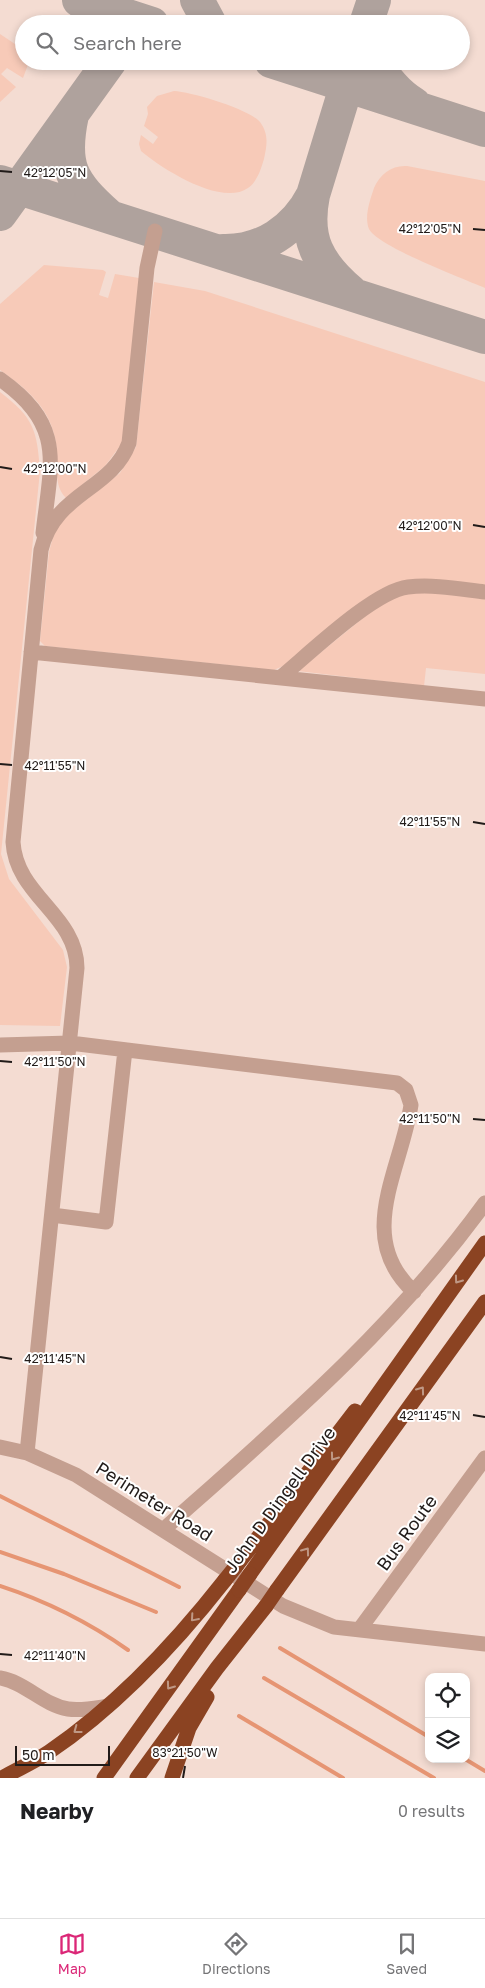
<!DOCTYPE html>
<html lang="en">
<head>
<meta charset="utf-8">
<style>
	:root { --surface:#fff; --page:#f6f6f6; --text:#202124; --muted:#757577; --line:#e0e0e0; --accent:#db2777 }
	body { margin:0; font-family:"Golos Text",sans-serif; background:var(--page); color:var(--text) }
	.controls { position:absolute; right:15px; bottom:15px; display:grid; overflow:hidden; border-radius:10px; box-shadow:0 2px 8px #0003 }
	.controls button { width:45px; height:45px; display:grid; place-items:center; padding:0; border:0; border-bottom:1px solid var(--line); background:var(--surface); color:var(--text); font:25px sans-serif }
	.scale { position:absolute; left:15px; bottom:12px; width:95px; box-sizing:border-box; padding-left:5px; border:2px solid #211b19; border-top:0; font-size:14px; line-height:18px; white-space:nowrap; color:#211b19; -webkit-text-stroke:4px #fff; paint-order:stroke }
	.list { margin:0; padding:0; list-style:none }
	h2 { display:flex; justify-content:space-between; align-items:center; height:65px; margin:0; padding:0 20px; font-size:21px }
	h2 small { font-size:16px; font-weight:400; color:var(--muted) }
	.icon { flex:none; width:28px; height:28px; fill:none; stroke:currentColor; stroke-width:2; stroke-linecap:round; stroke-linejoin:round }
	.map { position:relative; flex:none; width:485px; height:1778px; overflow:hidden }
	.search { position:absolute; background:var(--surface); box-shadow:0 2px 8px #0003; left:15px; right:15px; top:15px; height:55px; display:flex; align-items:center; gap:12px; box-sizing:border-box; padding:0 18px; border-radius:28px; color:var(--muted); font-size:19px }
	.sheet { height:140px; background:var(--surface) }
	nav { display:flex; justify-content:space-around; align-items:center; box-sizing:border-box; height:70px; border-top:1px solid var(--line); background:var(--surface); font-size:14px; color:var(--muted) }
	nav a { display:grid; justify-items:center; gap:2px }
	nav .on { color:var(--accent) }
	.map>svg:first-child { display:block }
	.built { fill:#f4dcd2; fill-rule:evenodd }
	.green { fill:#f7cab8 }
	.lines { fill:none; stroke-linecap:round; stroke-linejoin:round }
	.stream { stroke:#e69573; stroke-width:4 }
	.taxiway { stroke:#afa29d; stroke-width:34 }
	.minor { stroke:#c49f90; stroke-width:15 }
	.highway { stroke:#8b4322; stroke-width:15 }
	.highway-bridge { stroke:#8b4322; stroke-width:15 }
	.oneway { stroke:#bf9885 }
	.ticks { fill:none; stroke:#211b19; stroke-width:2 }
	.labels { text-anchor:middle; stroke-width:4; stroke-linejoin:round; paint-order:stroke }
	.street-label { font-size:18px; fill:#211b19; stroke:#fff }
	.ticks-label { font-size:12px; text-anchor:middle; fill:#211b19; stroke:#fff; stroke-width:4; stroke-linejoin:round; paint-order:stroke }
</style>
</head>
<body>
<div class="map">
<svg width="485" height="1778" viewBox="0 0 485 1778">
	<rect width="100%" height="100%" fill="#faeae3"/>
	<path class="built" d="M 0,0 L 485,0 L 485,1778 L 0,1778 ZM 24,24 L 461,24 L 461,61 L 24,61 ZM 429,1677 L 466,1677 L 466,1759 L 429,1759 Z"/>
	<path class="green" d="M 0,34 L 24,50 L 24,61 L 29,62 L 23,78 L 7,68 L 1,74 L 16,87 L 0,102 Z
		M 174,91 C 192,92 249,109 260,122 C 269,134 267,145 264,159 C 261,169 257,182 248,188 C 221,207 161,168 141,151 L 139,144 L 141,135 L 153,144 L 158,137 L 144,126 L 148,114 L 147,107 L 157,96 Z
		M 407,166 L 485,181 L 485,288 C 464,279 377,246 369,229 C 364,217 370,200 374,188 C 380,174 392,165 407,166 Z
		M 44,265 L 103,270 L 106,272 L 99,295 L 108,298 L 115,274 L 139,278 L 123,442 L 105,466 L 66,498 C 51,484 60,457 55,438 C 48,405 25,388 0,370 L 0,304 Z
		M 154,282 L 205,291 L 485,382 L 485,586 L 418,580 L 283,666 L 274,670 L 45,646 L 40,641 L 49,552 L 54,533 L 66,516 L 120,473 L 136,447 Z
		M 0,392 C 34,418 37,430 40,471 L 1,854 L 9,879 L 63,950 L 67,967 L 60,1026 L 0,1025 Z
		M 420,592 L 485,598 L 485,674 L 426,668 L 424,686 L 298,671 L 379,605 L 396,596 Z"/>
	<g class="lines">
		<path class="stream" d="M 0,1496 L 179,1587
			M 0,1552 L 64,1574 L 156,1612
			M 0,1586 C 46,1601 88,1622 128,1650
			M 280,1648 L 429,1737
			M 264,1678 L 434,1778
			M 239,1716 L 343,1778
			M 465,1759 L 485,1771"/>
		<path class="taxiway" d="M 79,0 L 152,24
			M 197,0 L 210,24
			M 366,24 L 374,0
			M 271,61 L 485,130
			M 375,61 C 385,79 396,93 414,104
			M 72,115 C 61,166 71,182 109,216
			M 0,182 L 485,337
			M 313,195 L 354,61
			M 0,214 L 110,61
			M 223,251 C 262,252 295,230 313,195 C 304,239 318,264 351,292"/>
		<path class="minor" d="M 0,379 C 66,426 51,462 43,533
			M 31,652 L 485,699
			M 281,677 C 310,653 374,591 408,587 C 433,584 460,589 485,592
			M 0,1045 L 70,1043 L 397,1083 L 406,1090 L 411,1105 C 401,1171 354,1237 414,1292
			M 52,1215 L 106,1222 L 125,1050
			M 0,1447 L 27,1453 L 76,1475 L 283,1606 L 334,1627 L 485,1644
			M 27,1453 L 77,968 C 77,915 16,896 13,842 L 41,550 C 55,492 111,491 129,443 L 147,268 L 155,231
			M 163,1530 C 280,1426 392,1331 485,1203
			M 359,1630 L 485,1458
			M 0,1678 C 25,1682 43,1705 68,1709 C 82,1711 95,1708 108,1706"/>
		<path class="highway" d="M 237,1565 L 355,1411
			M 250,1574 L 485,1243
			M 277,1590 L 485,1302
			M 2,1778 C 18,1769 34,1762 49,1752 C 117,1706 174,1645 225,1580
			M 104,1778 L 239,1590
			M 137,1778 L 217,1668 L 266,1606
			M 172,1778 L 189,1728 L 207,1697"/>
		<path class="highway-bridge" d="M 225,1580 L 237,1565
			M 239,1590 L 250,1574
			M 266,1606 L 277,1590"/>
	</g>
	<defs><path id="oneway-chevron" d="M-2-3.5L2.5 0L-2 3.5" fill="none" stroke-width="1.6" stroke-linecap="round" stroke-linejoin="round" transform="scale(1.25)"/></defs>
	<g class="oneway">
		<use href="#oneway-chevron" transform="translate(458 1280) rotate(126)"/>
		<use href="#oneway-chevron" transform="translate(421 1390) rotate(-54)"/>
		<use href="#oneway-chevron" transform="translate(334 1457) rotate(126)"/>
		<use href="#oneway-chevron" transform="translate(306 1551) rotate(-54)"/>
		<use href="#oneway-chevron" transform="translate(194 1618) rotate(131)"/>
		<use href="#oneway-chevron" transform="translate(170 1686) rotate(126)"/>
		<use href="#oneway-chevron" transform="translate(77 1730) rotate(143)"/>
	</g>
	<path class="ticks" d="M 0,171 L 12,172M 473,229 L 485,230M 0,467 L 12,469M 473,525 L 485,527M 0,764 L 12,765M 473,822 L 485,824M 0,1061 L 12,1062M 473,1119 L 485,1120M 0,1357 L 12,1359M 473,1415 L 485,1417M 0,1654 L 12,1655M 183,1778 L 185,1766"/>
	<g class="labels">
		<g class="street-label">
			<text transform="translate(280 1500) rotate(-54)" y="6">John D Dingell Drive</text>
			<text transform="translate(154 1502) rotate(32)" y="6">Perimeter Road</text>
			<text transform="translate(407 1533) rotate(-54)" y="6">Bus Route</text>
		</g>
	</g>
	<g class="ticks-label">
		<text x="55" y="177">42°12'05"N</text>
		<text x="430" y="233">42°12'05"N</text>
		<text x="55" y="473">42°12'00"N</text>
		<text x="430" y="530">42°12'00"N</text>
		<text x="55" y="770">42°11'55"N</text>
		<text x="430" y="826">42°11'55"N</text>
		<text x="55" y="1066">42°11'50"N</text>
		<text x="430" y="1123">42°11'50"N</text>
		<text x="55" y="1363">42°11'45"N</text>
		<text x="430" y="1420">42°11'45"N</text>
		<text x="55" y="1660">42°11'40"N</text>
		<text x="185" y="1757">83°21'50"W</text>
	</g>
</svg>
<div class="controls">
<button><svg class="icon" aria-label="locate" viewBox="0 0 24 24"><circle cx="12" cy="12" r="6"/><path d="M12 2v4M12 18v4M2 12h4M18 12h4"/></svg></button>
<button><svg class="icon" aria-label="layers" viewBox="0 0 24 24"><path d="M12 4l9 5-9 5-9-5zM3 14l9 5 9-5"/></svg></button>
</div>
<div class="scale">50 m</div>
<div class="search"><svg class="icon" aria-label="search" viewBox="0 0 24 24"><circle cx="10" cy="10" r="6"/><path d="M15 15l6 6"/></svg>Search here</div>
</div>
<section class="sheet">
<h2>Nearby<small>0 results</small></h2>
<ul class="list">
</ul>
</section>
<nav>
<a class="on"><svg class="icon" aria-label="map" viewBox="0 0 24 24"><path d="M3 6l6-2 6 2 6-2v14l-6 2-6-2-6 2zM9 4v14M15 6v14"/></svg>Map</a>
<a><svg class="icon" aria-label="directions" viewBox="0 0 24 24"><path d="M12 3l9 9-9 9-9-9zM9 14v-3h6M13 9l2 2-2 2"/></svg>Directions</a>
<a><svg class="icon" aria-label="saved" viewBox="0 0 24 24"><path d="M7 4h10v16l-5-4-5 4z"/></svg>Saved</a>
</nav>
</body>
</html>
